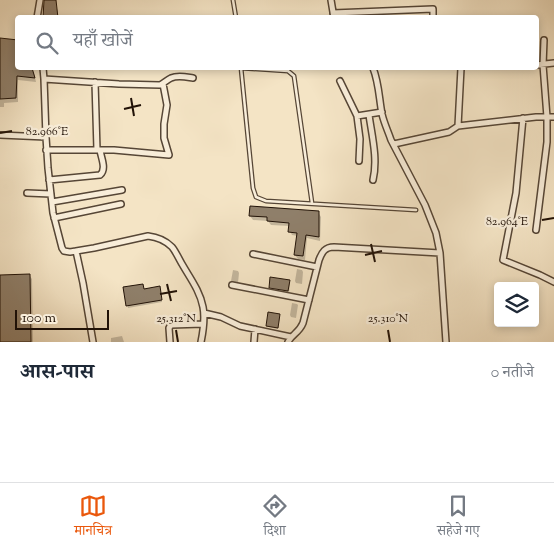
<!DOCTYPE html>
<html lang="hi">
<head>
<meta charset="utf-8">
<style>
	:root { --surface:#fff; --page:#f6f6f7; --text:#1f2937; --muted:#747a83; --line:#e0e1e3; --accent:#ea580c }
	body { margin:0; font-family:"Sorts Mill Goudy","Noto Serif Devanagari",serif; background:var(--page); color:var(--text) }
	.controls { position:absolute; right:15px; bottom:15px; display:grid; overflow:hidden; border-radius:5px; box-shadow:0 2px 8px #0003 }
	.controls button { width:45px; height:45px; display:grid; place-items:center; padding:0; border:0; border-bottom:1px solid var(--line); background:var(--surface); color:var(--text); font:25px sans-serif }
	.scale { position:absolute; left:15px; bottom:12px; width:94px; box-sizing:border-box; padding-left:5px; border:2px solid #211207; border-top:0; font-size:14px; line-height:18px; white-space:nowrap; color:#211207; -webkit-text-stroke:4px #f8edd9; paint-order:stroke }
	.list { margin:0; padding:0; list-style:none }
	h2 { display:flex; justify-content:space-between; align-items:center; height:65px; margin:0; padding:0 20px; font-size:21px }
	h2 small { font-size:16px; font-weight:400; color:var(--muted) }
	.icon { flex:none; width:28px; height:28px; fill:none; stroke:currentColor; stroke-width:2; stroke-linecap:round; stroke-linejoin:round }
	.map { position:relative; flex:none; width:554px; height:342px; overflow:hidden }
	.search { position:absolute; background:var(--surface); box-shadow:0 2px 8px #0003; left:15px; right:15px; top:15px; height:55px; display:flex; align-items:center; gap:12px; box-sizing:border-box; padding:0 18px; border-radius:5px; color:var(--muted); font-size:19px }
	.sheet { height:140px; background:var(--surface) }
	nav { display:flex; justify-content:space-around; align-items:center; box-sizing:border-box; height:70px; border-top:1px solid var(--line); background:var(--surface); font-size:14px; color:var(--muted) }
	nav a { display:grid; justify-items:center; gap:2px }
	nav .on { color:var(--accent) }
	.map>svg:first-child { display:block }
	.shadow { fill:#0003 }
	.building { fill:#8f7f6a; stroke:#211207 }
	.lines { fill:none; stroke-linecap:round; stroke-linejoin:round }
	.service-casing { stroke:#564636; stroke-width:5 }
	.minor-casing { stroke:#564636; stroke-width:8 }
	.service { stroke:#f8edd9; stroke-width:2.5 }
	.minor { stroke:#f8edd9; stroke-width:5 }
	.ticks { fill:none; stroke:#211207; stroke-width:2 }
	.ticks-label { font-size:12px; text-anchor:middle; fill:#211207; stroke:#f8edd9; stroke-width:4.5; stroke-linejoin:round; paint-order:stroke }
</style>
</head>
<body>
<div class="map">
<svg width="554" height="342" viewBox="0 0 554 342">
	<rect width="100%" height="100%" fill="#f4e4c5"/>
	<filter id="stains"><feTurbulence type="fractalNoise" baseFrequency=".004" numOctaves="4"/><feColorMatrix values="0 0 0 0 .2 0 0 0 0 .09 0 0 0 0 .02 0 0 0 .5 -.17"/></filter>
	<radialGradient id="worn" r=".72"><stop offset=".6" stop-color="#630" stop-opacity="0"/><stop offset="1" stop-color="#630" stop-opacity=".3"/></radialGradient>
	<path class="shadow" d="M 0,39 L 18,68 L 31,68 L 34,73 L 36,82 L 18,80 L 18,102 L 4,103 L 4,107 L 0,107 Z
		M 318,212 L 321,217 L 320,241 L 307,238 L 305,260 L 298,259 L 295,255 L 298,236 L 292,235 L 290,231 L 290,226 L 271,225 L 268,221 L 253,220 L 250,216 Z
		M 297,269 L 302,270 L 303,272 L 302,284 L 296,283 L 295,281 Z
		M 233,270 L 238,271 L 239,273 L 238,283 L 232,283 L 231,281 Z
		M 29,275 L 32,279 L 33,342 L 0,342 L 0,276 Z
		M 289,281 L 290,283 L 289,293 L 271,289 L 270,287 Z
		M 124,288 L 144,290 L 160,289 L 162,302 L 128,308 Z
		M 292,303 L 297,304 L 298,305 L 296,318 L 291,317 L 290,315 Z
		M 279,315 L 280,317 L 278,329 L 268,327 L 267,326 Z
		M 122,336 L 124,342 L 111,342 L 111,338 Z"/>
	<path class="building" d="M 44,0 L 56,0 L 58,18 L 43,18 Z
		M 0,38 L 18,40 L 18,68 L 32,68 L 35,78 L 17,76 L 16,98 L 0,99 Z
		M 250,206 L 319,211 L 319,237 L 306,235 L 303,256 L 294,255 L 297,233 L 288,232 L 289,223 L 267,221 L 267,217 L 249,216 Z
		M 30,274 L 31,342 L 0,342 L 0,275 Z
		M 270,277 L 290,280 L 288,291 L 269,288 Z
		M 143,284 L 144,289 L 160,286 L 162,300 L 126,306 L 123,287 Z
		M 268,312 L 280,314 L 278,328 L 266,326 Z"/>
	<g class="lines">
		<defs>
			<path id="service" d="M 233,0 L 236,18
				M 241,68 L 253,188 L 256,197 L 266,201 L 416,210
				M 241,68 L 288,71 L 294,76 L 312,203"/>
			<path id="minor" d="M 331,0 L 334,18
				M 333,13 L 433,9 L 433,18
				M 37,18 L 40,0
				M 536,65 L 554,63
				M 43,68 L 44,79 L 46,137 L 48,168 L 53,213 L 62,248 L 64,251 L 70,252 L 94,248 L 148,236 C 157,237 166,241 172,247 C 176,252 179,259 182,264 C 190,278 200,291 203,307 C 205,317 203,332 201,342
				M 373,68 C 379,83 379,98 382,114 C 384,123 388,131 391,140 L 425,205 L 436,233 L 440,253 L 446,342
				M 461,68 L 458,126 L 536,117 L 554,117
				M 44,79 L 119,84 L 160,85 C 164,83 167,80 171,78 C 178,75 186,77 193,78
				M 340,81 L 357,116 L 382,112
				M 95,82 L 97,150
				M 369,115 C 372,136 378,159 373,180
				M 357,116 L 360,139 L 359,161
				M 523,118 L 516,193 L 503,260 L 540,275 L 554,282
				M 0,135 L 46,137
				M 394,144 L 449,132 L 458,126
				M 46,150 L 114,150 L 169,155 L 164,138 L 164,124 L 167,105 L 163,84
				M 49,180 L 100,175 C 107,169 101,158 100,150
				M 27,193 L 51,194
				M 52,202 L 122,190
				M 54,218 L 121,204
				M 536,230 L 547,142 L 547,117 L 543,65 L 544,40
				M 76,251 L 83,283 L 93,342
				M 253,254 L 317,267
				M 232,285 L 309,300
				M 204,313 L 221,317 L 240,326 L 291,337
				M 170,342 L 169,328 L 171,325 L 203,324
				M 254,342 L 255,329
				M 288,342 C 292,334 299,333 303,323 L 319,260 C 322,252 325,247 334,247 L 440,253"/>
		</defs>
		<use href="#service" class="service-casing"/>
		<use href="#minor" class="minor-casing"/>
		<use href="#service" class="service"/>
		<use href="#minor" class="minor"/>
	</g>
	<path class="ticks" d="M 131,98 L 134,116M 124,109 L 141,105M 0,133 L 12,131M 542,220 L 554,218M 371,244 L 375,262M 365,255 L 382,251M 167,284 L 171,301M 160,294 L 177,291M 176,330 L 178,342M 388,330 L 390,342"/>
	<g class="ticks-label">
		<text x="47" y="135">82.966°E</text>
		<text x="507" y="225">82.964°E</text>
		<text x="176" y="322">25.312°N</text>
		<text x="388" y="322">25.310°N</text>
	</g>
	<rect width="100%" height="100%" filter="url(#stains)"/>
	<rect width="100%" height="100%" fill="url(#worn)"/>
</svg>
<div class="controls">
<button><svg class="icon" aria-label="layers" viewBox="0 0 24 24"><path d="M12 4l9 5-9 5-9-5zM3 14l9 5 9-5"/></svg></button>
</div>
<div class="scale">100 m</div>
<div class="search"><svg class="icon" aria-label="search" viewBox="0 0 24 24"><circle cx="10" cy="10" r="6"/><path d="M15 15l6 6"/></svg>यहाँ खोजें</div>
</div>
<section class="sheet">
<h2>आस-पास<small>0 नतीजे</small></h2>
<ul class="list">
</ul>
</section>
<nav>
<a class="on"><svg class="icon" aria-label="map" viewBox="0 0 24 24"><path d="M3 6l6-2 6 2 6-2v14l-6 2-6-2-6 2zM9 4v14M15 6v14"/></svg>मानचित्र</a>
<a><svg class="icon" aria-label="directions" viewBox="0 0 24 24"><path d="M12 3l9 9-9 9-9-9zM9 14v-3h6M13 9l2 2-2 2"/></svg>दिशा</a>
<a><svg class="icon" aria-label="saved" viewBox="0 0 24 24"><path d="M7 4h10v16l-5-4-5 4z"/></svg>सहेजे गए</a>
</nav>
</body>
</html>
